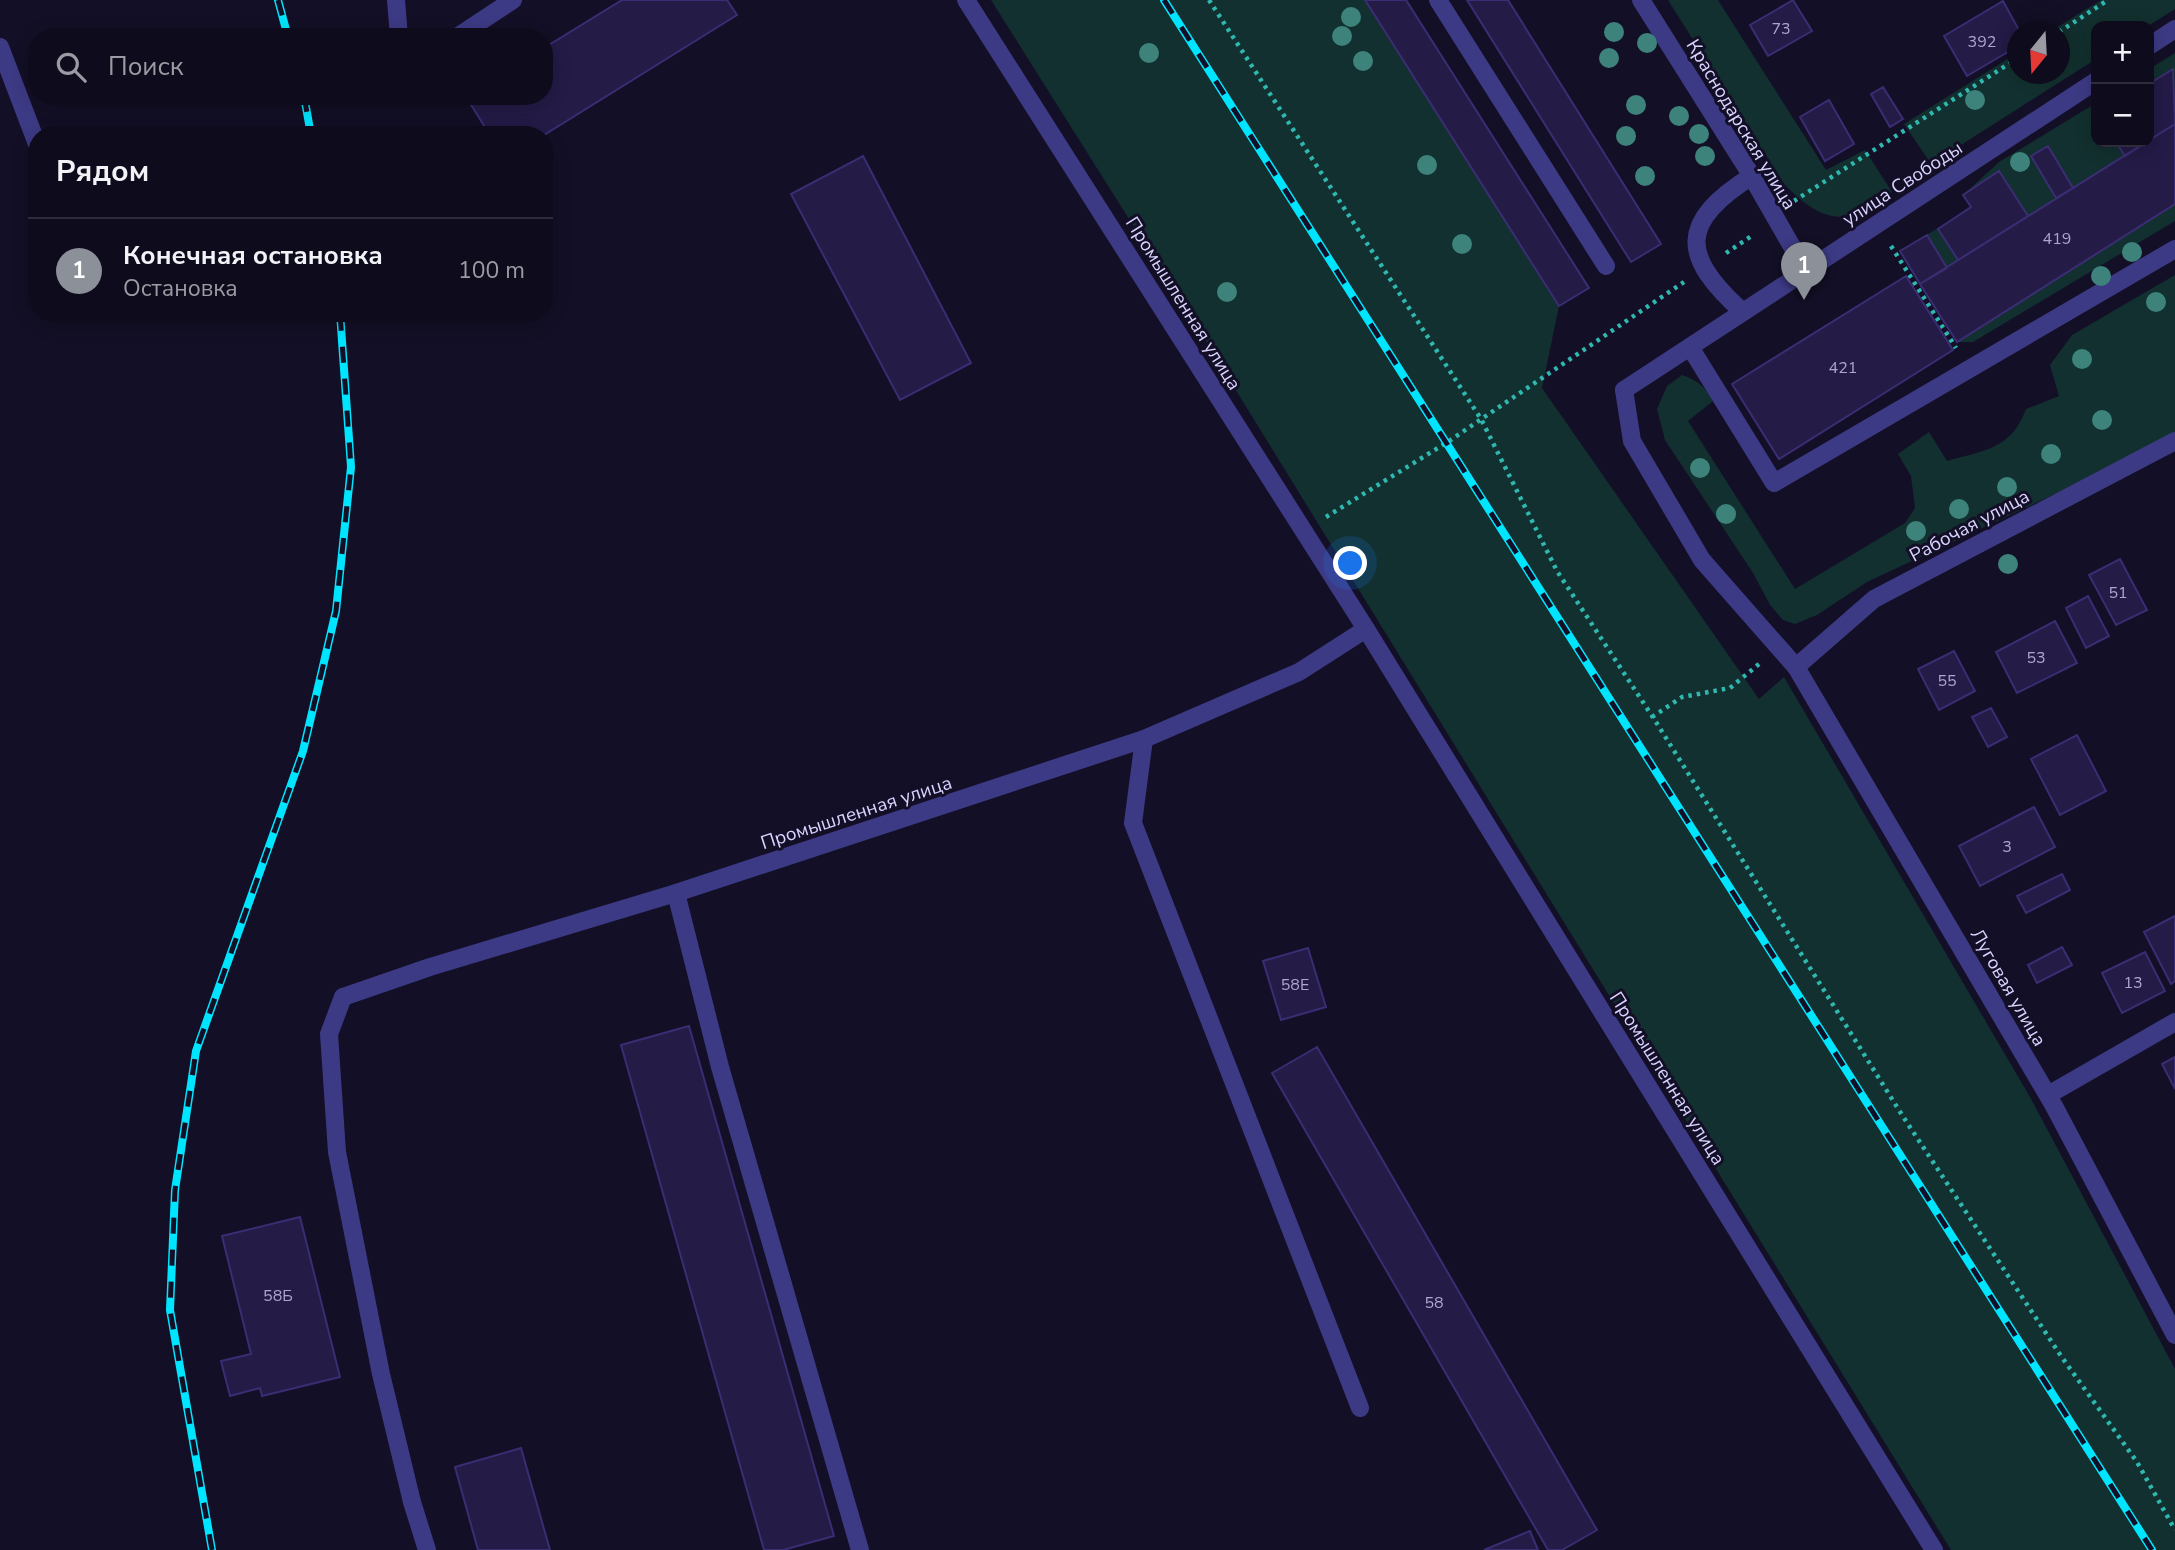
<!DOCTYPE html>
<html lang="ru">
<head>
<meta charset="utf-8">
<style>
	:root { --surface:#0e0b1c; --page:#1c1929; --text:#f1f3f6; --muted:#9b9ba3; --line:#2e2b3b; --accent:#8c9099 }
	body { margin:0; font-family:"Nunito Sans",sans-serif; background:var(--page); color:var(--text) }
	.controls { position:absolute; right:21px; top:21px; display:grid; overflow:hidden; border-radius:14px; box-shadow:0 4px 18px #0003 }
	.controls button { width:63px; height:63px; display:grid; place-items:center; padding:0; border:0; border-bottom:2px solid var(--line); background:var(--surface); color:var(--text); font:35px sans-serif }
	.compass { position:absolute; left:2007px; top:21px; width:63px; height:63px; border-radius:50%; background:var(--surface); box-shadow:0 4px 18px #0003; rotate:198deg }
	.you { position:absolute; left:1351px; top:564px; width:24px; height:24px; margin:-18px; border:5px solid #fff; border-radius:50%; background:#1a73e8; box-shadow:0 0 0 10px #1a73e833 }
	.badge { display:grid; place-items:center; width:46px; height:46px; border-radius:50%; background:var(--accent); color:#fff; font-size:23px; font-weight:700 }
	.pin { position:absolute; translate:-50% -58px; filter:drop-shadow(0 2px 4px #0008) }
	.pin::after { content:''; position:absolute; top:37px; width:24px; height:21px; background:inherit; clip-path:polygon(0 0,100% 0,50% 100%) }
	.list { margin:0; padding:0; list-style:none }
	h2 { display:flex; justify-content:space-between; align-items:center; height:91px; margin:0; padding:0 28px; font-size:30px }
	h2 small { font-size:23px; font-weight:400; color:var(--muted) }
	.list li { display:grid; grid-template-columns:46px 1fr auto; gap:21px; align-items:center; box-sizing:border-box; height:105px; padding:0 28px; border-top:2px solid var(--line) }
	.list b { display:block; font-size:26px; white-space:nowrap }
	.list p { margin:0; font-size:23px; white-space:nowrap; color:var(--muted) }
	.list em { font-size:23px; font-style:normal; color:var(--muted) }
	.icon { flex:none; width:38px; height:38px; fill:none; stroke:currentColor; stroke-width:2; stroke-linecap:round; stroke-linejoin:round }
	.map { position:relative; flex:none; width:2175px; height:1550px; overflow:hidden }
	.search { position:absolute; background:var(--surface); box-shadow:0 4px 18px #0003; left:28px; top:28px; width:525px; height:77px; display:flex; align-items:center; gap:18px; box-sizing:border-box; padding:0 24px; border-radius:28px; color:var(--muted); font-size:26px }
	.panel { position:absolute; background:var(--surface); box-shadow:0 4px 18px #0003; left:28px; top:126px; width:525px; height:196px; border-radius:28px }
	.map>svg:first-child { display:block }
	.green { fill:#12302f }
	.building { fill:#241b47; stroke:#3b2d73; stroke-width:2 }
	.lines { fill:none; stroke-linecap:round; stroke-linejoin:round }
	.path { stroke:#2fb8b0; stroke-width:4.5; stroke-dasharray:3.5 5; stroke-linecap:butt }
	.service { stroke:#3d3a85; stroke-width:18 }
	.minor { stroke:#3d3a85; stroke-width:18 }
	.tertiary { stroke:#3d3a85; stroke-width:18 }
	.rail-casing { stroke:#00e5ff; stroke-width:8 }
	.rail { stroke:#130f26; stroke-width:5; stroke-dasharray:16; stroke-linecap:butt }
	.tree { fill:#3d827b }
	.labels { text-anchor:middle; stroke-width:6; stroke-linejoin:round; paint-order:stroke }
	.number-label { font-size:16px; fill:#aca6d1 }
	.street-label { font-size:19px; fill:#d9d4ff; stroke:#130f26 }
</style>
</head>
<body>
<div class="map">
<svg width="2175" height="1550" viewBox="0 0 2175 1550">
	<rect width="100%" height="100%" fill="#130f26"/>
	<path class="green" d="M 991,0 L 1365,0 L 1559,306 L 1542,388 L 1759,699 L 1784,677 L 2030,1097 L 2175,1369 L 2175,1550 L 1951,1550 L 1187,311 Z
		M 1668,0 L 1718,0 L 1826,170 L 1865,150 L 1892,192 C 1848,228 1823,224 1784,184 Z
		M 2101,0 L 2175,0 L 2175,9 L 2148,26 L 2096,26 L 2096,59 L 1931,164 L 1904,124 L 2017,53 L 2018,74 L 2060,74 L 2060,32 L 2051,31 Z
		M 2175,53 L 2175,221 L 1973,342 L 1957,342 L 1900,251 L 1971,208 L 1963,195 L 1999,162 L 2096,103 L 2096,142 L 2149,142 L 2149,69 Z
		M 2175,275 L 2175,438 L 1867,582 L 1817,615 L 1795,624 L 1783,620 L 1770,605 L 1753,573 L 1665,440 L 1657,409 L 1667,386 L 1682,375 C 1697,380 1706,387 1713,401 L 1688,421 L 1795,589 L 1905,523 L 1915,508 L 1911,476 L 1898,454 L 1929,432 L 1947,461 C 1984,450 2011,450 2026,409 L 2059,396 L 2050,365 L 2072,335 Z"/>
	<path class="building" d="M 622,0 L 727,0 L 737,15 L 544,135 L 490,135 L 466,97 L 544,96 L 544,48 Z
		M 1365,0 L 1406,0 L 1589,288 L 1559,306 Z
		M 1467,0 L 1508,0 L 1661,244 L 1631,262 Z
		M 1793,0 L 1812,31 L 1768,56 L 1750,25 Z
		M 2003,1 L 2020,32 L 2018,32 L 2018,46 L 1967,76 L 1944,36 Z
		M 2173,69 L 2175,124 L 2149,140 L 2149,84 Z
		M 1883,87 L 1903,119 L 1890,127 L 1871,94 Z
		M 1829,100 L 1854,144 L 1825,161 L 1800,117 Z
		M 2175,124 L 2175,204 L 1957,342 L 1920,284 Z
		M 2116,142 L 2147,142 L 2125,156 Z
		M 2048,146 L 2073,188 L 2056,198 L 2031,156 Z
		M 863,156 L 971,363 L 900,400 L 791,194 Z
		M 1999,171 L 2028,216 L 1958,260 L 1938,229 L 1971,207 L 1963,195 Z
		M 1927,235 L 1947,268 L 1920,284 L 1900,251 Z
		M 1906,276 L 1953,350 L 1779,459 L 1732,384 Z
		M 2120,559 L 2147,610 L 2116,625 L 2089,575 Z
		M 2088,596 L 2109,636 L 2086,648 L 2066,608 Z
		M 2055,621 L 2077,663 L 2017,693 L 1996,652 Z
		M 1954,651 L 1975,691 L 1939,710 L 1918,669 Z
		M 1991,708 L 2007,737 L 1988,747 L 1972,717 Z
		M 2077,735 L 2106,791 L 2060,815 L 2031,759 Z
		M 2034,807 L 2055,847 L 1980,886 L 1959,846 Z
		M 2062,874 L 2070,890 L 2026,913 L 2017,896 Z
		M 2175,916 L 2175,981 L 2171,984 L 2144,932 Z
		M 2062,947 L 2072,965 L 2037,983 L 2028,965 Z
		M 1308,948 L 1326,1007 L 1281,1020 L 1263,961 Z
		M 2145,952 L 2165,991 L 2122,1013 L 2102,973 Z
		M 689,1026 L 834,1536 L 783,1550 L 764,1550 L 621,1045 Z
		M 1317,1047 L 1597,1530 L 1562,1550 L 1548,1550 L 1272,1073 Z
		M 2175,1057 L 2175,1089 L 2162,1064 Z
		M 300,1217 L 340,1377 L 262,1396 L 260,1388 L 230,1396 L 221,1361 L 251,1354 L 222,1236 Z
		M 521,1448 L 550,1550 L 478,1550 L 455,1467 Z
		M 1530,1531 L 1538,1550 L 1484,1550 Z"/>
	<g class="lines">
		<path class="path" d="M 1209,0 L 1481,419 L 1557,571 L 1656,722 L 1902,1115 L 2061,1356 L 2137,1462 L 2175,1530
			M 2059,32 L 2108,0
			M 1794,201 L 2018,58
			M 1891,246 L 1956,348
			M 1726,253 L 1753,235
			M 1326,517 L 1446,443 L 1684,282
			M 1652,717 L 1682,697 L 1730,688 L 1759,664"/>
		<path class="service" d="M 396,0 L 399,37
			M 1438,0 L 1606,266
			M 457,37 L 513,0
			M 0,47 L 37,144
			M 1743,312 C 1681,257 1678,222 1752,176
			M 1690,347 L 1774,483 L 2175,249
			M 1624,390 L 1632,441 L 1702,560 L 1796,667
			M 1144,739 L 1133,823 L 1360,1408
			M 676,893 L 720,1067 L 860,1550
			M 343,997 L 329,1034 L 337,1152 L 381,1374 L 412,1502 L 427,1550"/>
		<path class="minor" d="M 1641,0 L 1748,170 L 1806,271
			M 2149,46 L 2175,29
			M 1624,390 L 2096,81
			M 2175,441 L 1874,599 L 1796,667 L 2054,1106 L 2175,1335
			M 343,997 L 430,967 L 676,893 L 1144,739 L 1299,672 L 1366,629
			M 2048,1095 L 2175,1022"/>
		<path class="tertiary" d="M 966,0 L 1366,629 L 1934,1550"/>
		<defs>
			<path id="rail" d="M 278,0 L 288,37
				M 1164,0 L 2152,1550
				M 304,96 L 311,135
				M 212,1550 L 170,1310 L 175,1190 L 196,1051 L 303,751 L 336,611 L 351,467 L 340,313"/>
		</defs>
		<use href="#rail" class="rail-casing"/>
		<use href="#rail" class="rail"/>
	</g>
	<g class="tree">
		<circle cx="1351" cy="17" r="10"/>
		<circle cx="1614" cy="32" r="10"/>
		<circle cx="1342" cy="36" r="10"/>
		<circle cx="1647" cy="43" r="10"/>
		<circle cx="1149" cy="53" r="10"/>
		<circle cx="1609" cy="58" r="10"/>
		<circle cx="1363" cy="61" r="10"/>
		<circle cx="1975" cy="100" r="10"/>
		<circle cx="1636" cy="105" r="10"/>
		<circle cx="1679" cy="116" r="10"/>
		<circle cx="1699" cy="134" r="10"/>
		<circle cx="1626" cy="136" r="10"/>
		<circle cx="1705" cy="156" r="10"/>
		<circle cx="2020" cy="162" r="10"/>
		<circle cx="1427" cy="165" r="10"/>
		<circle cx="1645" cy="176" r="10"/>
		<circle cx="1462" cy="244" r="10"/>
		<circle cx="2132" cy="252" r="10"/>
		<circle cx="2101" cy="276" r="10"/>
		<circle cx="1227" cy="292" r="10"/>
		<circle cx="2156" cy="302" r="10"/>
		<circle cx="2082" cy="359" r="10"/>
		<circle cx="2102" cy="420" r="10"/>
		<circle cx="2051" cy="454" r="10"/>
		<circle cx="1700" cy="468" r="10"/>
		<circle cx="2007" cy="487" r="10"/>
		<circle cx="1959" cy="509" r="10"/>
		<circle cx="1726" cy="514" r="10"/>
		<circle cx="1916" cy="531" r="10"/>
		<circle cx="2008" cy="564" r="10"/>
	</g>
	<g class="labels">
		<g class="number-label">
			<text x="1781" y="34">73</text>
			<text x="1982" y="47">392</text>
			<text x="2057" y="244">419</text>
			<text x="1843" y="373">421</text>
			<text x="2118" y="598">51</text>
			<text x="2036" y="663">53</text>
			<text x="1947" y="686">55</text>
			<text x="2007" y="852">3</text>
			<text x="2133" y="988">13</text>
			<text x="1295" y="990">58Е</text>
			<text x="278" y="1301">58Б</text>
			<text x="1434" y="1308">58</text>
		</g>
		<g class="street-label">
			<text transform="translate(1742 124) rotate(59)" y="7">Краснодарская улица</text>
			<text transform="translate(1902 183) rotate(-33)" y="7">улица Свободы</text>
			<text transform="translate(1184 303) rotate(58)" y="7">Промышленная улица</text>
			<text transform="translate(1969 525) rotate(-28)" y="7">Рабочая улица</text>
			<text transform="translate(856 812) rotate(-18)" y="7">Промышленная улица</text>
			<text transform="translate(2009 987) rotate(60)" y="7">Луговая улица</text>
			<text transform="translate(1668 1078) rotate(58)" y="7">Промышленная улица</text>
		</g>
	</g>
</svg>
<div class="controls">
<button>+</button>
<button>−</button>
</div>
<svg class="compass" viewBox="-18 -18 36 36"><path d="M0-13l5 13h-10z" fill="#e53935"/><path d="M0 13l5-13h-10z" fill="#9b9ba3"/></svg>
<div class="you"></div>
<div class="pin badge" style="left:1804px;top:300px">1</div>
<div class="search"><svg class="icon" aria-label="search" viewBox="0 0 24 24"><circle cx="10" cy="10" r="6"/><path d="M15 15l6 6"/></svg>Поиск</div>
<section class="panel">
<h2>Рядом<small></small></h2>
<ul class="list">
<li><span class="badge">1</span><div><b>Конечная остановка</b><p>Остановка</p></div><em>100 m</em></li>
</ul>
</section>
</div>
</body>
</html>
